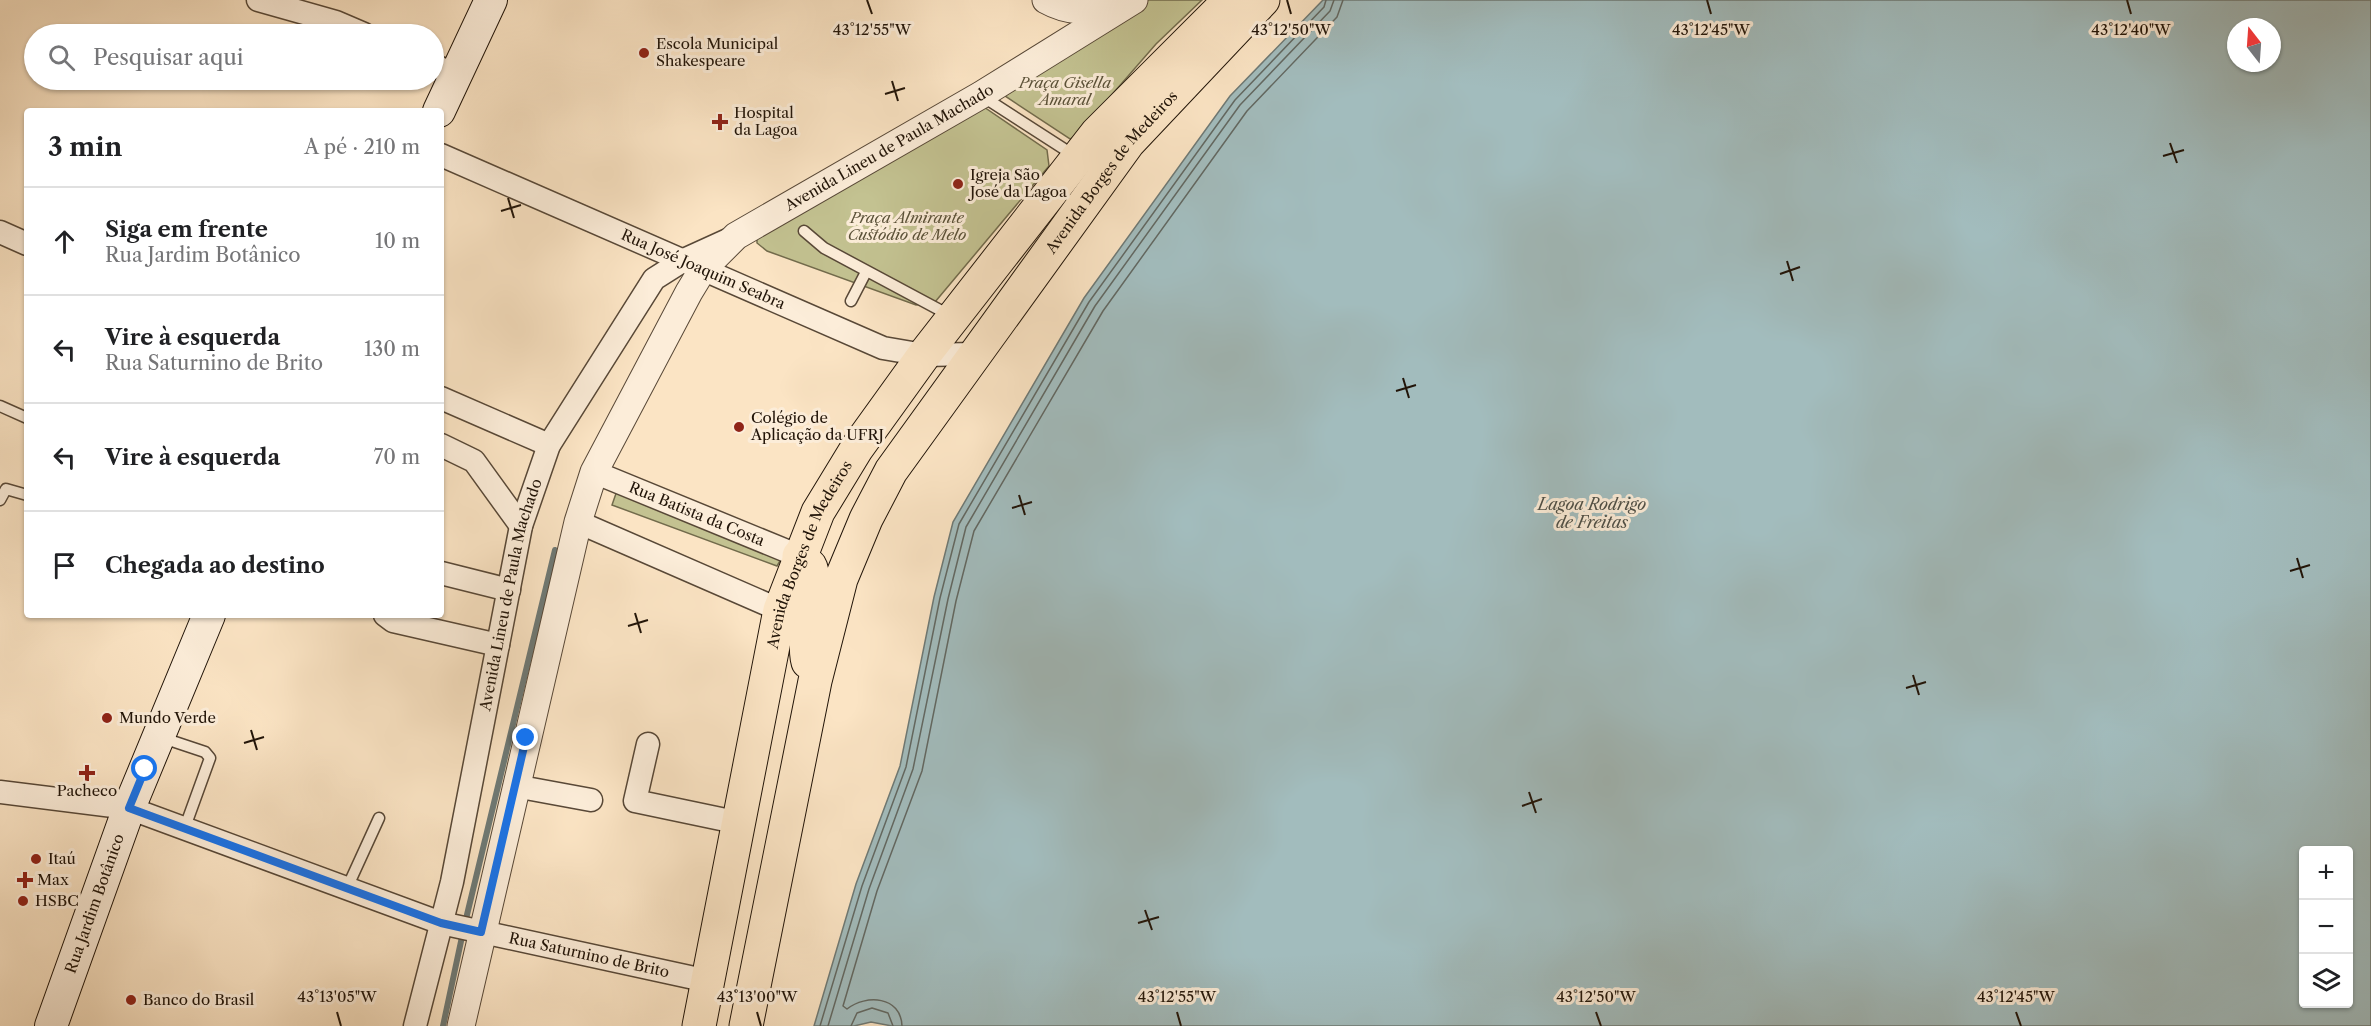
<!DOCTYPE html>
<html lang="pt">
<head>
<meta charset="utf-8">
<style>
	:root { --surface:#fff; --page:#f2f2f2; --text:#202124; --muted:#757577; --line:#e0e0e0 }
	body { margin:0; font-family:"Libre Caslon Text",serif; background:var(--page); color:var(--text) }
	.controls { position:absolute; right:18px; bottom:18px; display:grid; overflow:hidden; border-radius:6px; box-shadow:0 2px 4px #0004 }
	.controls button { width:54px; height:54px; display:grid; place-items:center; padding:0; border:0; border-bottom:2px solid var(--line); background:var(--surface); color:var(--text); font:30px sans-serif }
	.compass { position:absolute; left:2227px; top:18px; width:54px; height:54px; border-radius:50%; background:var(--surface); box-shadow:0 2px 4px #0004; rotate:343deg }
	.stop { position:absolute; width:18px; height:18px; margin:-14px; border:4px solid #1a73e8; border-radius:50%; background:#fff }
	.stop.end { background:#1a73e8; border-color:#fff; box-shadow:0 2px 6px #0008 }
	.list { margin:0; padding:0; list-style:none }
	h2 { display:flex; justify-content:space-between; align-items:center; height:78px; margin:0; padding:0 24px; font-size:26px }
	h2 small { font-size:20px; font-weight:400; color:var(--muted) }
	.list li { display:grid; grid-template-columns:39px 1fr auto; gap:18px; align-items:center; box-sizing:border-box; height:108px; padding:0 24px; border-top:2px solid var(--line) }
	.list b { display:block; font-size:22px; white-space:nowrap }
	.list p { margin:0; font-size:20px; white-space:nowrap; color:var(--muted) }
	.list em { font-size:20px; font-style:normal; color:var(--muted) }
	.icon { flex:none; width:33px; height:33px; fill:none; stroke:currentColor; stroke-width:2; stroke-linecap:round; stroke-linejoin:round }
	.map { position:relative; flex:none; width:2371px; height:1026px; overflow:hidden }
	.search { position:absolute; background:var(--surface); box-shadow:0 2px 4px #0004; left:24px; top:24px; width:420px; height:66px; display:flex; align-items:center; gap:15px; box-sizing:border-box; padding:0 21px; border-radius:33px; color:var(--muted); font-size:22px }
	.panel { position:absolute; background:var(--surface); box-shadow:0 2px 4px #0004; left:24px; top:108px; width:420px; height:510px; border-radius:6px }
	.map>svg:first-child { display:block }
	.green { fill:#c3c291; stroke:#726b4c; stroke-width:1.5 }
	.water { fill:#a2bcbd; stroke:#6e7975; stroke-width:1.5; fill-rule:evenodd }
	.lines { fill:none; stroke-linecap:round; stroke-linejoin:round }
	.shore { stroke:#626862; stroke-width:1.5 }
	.stream { stroke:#6e7975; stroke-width:6 }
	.service-casing { stroke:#584837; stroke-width:13 }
	.minor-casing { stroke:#584837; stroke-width:25 }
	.tertiary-casing { stroke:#584837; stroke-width:29 }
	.secondary-casing { stroke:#211408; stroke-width:34 }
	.trunk-casing { stroke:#211408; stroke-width:35 }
	.service { stroke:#fcedd9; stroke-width:10 }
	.minor { stroke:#fcedd9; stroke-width:22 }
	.tertiary { stroke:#fcedd9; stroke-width:27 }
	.secondary { stroke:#fcedd9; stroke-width:32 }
	.trunk { stroke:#fbe4c4; stroke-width:33 }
	.route { stroke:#1a73e8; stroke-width:8 }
	.ticks { fill:none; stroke:#211408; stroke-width:2 }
	.poi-dot { fill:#8f2418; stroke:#fcedd9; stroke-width:2 }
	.labels { text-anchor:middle; stroke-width:6; stroke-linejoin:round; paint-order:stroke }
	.poi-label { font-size:15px; fill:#211408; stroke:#fcedd9; text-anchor:start }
	.park-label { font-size:15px; font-style:italic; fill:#5a5138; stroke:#fcedd9 }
	.street-label { font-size:15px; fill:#211408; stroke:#fcedd9 }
	.water-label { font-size:16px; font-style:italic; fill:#4e4f47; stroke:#fcedd9 }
	.ticks-label { font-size:15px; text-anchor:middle; fill:#211408; stroke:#fcedd9; stroke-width:6; stroke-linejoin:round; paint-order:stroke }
</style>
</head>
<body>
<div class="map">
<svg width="2371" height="1026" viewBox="0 0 2371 1026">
	<rect width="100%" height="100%" fill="#fbe4c4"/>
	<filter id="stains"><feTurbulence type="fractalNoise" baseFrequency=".00333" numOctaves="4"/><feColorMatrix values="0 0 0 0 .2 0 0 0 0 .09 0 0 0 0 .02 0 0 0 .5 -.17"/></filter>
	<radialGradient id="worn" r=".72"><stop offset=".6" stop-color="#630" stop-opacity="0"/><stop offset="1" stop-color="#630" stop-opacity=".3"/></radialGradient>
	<path class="green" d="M 1148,0 L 1202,0 L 1156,44 L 1075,137 L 1070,139 L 1005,96 Z
		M 981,105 L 1047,150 L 1049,166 L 935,302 L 916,305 L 767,251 L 757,243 L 757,234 Z
		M 620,482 L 786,551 L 777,566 L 612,505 Z"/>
	<path class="water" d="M 1323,0 L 2371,0 L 2371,1026 L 892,1026 L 871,1022 L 854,1026 L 814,1026 L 856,884 L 900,766 L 934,597 L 953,522 L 1084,298 L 1230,96 ZM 2236,27 L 2272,27 L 2272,63 L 2236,63 ZM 2304,850 L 2348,850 L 2348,1004 L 2304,1004 Z"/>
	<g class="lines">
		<path class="shore" d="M 820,1026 L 862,886 L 906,767 L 940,598 L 959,524 L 1089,302 L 1235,100 L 1324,7 L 1326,0
			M 828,1026 L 869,889 L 913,769 L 948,599 L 966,527 L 1095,306 L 1240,105 L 1330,11 L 1334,0
			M 851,1026 L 857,1013 L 872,1008 L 888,1013 L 893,1026
			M 902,1026 C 901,996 866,994 847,1009 L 843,1006 L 877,891 L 922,771 L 956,601 L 974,531 L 1103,311 L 1247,111 L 1337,17 L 1343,0"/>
		<path class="stream" d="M 465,923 L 555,550
			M 443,1026 L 463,932"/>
		<defs>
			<path id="service" d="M 982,96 L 1075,156
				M 804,231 L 824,248 L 951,316
				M 851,301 L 866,272
				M 0,406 L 27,418
				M 0,500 L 6,489 L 27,495
				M 160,737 L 205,752 L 210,758 L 185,827
				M 347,888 L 379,818"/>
			<g id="minor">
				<path d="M 258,0 L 336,22 L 364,34"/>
				<path d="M 434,65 L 456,76"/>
				<path id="s1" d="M 441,155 L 883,348 L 924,355 L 974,354"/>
				<path d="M 0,232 L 27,244"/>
				<path d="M 441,398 L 549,445"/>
				<path d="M 441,445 L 474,461 L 521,526"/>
				<path id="s2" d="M 594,472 L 799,556"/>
				<path d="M 578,522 L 780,610"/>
				<path d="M 441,573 L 509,590"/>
				<path d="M 385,615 L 393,621 L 498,645"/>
				<path d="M 648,744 L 635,801 L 740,823"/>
				<path d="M 515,786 L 591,800"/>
				<path id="s3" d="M 0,792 L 129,808 L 441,923 L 708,981"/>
				<path id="s4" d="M 415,1026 L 452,882 L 521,526 L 549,445 L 654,279 L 684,260 L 728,240"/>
			</g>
			<g id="tertiary">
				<path d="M 1046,0 C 1069,13 1092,12 1117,7"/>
				<path id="s5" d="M 461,1026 L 578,522 L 594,472 L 689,292 L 703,269 L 736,236 L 981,95 L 1134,0"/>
			</g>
			<g id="secondary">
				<path d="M 439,111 L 491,0"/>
				<path id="s6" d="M 51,1026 L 129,808 L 209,615"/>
			</g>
			<g id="trunk">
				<path d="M 799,556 C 802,559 807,563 810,566 C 819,580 801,638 808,662"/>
				<path id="s7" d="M 699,1026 L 780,610 L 818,512 L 857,448 L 924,355 L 1097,133 L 1230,0"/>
				<path id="s8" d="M 746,1026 L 815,681 L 841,579 L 866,519 L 891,471 L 1128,143 L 1263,0"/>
			</g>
		</defs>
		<use href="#service" class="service-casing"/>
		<use href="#minor" class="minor-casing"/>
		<use href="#tertiary" class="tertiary-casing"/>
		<use href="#secondary" class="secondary-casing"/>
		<use href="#trunk" class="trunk-casing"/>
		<use href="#service" class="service"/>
		<use href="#minor" class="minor"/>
		<use href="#tertiary" class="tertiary"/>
		<use href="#secondary" class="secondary"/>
		<use href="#trunk" class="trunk"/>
	</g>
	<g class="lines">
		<path class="route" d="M 145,769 L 129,808 L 441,923 L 481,932 L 526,738"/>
	</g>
	<path class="ticks" d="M 867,0 L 872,14M 1287,0 L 1291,14M 1707,0 L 1711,14M 2127,0 L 2131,14M 892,81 L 898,101M 885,94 L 905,88M 2170,143 L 2177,163M 2163,156 L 2184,150M 508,198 L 514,218M 501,211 L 521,205M 1787,261 L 1793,281M 1780,274 L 1800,267M 1403,378 L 1409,398M 1396,391 L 1416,385M 1019,495 L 1025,515M 1012,508 L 1032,502M 2297,558 L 2303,578M 2290,571 L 2310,565M 635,613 L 641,633M 628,626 L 648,620M 1913,675 L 1919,695M 1906,688 L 1926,682M 251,730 L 257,750M 244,743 L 264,737M 1529,792 L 1536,813M 1522,806 L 1542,799M 1145,910 L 1152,930M 1138,923 L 1159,917M 337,1012 L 341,1026M 757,1012 L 761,1026M 1177,1012 L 1181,1026M 1596,1012 L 1601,1026M 2016,1012 L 2021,1026"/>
	<g class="poi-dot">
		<circle cx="644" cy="53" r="6"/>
		<path d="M717 113h6v6h6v6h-6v6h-6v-6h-6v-6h6z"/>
		<circle cx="958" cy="184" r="6"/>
		<circle cx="739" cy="427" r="6"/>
		<circle cx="107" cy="718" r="6"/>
		<path d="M84 764h6v6h6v6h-6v6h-6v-6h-6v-6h6z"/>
		<circle cx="36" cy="859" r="6"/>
		<path d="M22 871h6v6h6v6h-6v6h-6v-6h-6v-6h6z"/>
		<circle cx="23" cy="901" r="6"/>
		<circle cx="131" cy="1000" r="6"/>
	</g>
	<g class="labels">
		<g class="poi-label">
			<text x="656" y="49">Escola Municipal<tspan x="656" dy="17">Shakespeare</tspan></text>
			<text x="734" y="118">Hospital<tspan x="734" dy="17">da Lagoa</tspan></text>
			<text x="970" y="180">Igreja São<tspan x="970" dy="17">José da Lagoa</tspan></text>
			<text x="751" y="423">Colégio de<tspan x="751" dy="17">Aplicação da UFRJ</tspan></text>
			<text x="119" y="723">Mundo Verde</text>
			<text x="87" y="796" text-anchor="middle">Pacheco</text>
			<text x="48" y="864">Itaú</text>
			<text x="37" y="885">Max</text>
			<text x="35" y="906">HSBC</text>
			<text x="143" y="1005">Banco do Brasil</text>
		</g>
		<g class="park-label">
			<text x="1065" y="88">Praça Gisella<tspan x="1065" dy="17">Amaral</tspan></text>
			<text x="907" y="223">Praça Almirante<tspan x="907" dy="17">Custódio de Melo</tspan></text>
		</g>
		<g class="street-label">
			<text dy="5" stroke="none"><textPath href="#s5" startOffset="1024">Avenida Lineu de Paula Machado</textPath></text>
			<text dy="5" stroke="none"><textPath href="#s8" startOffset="948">Avenida Borges de Medeiros</textPath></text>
			<text dy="5" stroke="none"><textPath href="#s1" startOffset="286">Rua José Joaquim Seabra</textPath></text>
			<text dy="5" stroke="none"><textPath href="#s2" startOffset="111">Rua Batista da Costa</textPath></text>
			<text dy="5" stroke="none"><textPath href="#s7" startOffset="486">Avenida Borges de Medeiros</textPath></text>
			<text dy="5" stroke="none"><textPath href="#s4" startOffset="442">Avenida Lineu de Paula Machado</textPath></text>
			<text dy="5" stroke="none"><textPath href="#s6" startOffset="130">Rua Jardim Botânico</textPath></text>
			<text dy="5" stroke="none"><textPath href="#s3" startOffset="614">Rua Saturnino de Brito</textPath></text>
		</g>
		<g class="water-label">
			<text x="1592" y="510">Lagoa Rodrigo<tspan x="1592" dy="18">de Freitas</tspan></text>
		</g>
	</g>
	<g class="ticks-label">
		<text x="872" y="35">43°12'55"W</text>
		<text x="1291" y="35">43°12'50"W</text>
		<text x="1711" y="35">43°12'45"W</text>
		<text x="2131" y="35">43°12'40"W</text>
		<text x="337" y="1002">43°13'05"W</text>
		<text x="757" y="1002">43°13'00"W</text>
		<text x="1177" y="1002">43°12'55"W</text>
		<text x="1596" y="1002">43°12'50"W</text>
		<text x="2016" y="1002">43°12'45"W</text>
	</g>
	<rect width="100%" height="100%" filter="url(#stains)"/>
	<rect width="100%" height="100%" fill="url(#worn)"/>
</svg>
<div class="controls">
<button>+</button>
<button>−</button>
<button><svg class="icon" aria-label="layers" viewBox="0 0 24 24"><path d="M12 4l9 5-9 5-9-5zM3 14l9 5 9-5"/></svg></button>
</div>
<svg class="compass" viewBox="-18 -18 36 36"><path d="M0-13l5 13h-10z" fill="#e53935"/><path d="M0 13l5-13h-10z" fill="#757577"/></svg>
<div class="stop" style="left:145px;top:769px"></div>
<div class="stop end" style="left:526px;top:738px"></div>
<div class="search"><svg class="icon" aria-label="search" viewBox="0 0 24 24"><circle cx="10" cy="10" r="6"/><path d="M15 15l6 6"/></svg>Pesquisar aqui</div>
<section class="panel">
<h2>3 min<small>A pé · 210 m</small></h2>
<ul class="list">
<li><svg class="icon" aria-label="ahead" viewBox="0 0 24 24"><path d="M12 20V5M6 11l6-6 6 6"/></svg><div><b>Siga em frente</b><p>Rua Jardim Botânico</p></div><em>10 m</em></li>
<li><svg class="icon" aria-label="left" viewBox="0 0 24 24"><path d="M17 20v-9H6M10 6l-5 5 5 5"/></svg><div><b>Vire à esquerda</b><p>Rua Saturnino de Brito</p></div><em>130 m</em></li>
<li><svg class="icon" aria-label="left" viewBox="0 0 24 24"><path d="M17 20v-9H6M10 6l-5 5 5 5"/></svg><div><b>Vire à esquerda</b></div><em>70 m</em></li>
<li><svg class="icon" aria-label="arrive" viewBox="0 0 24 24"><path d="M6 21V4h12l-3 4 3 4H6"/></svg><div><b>Chegada ao destino</b></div></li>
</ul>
</section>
</div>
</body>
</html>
